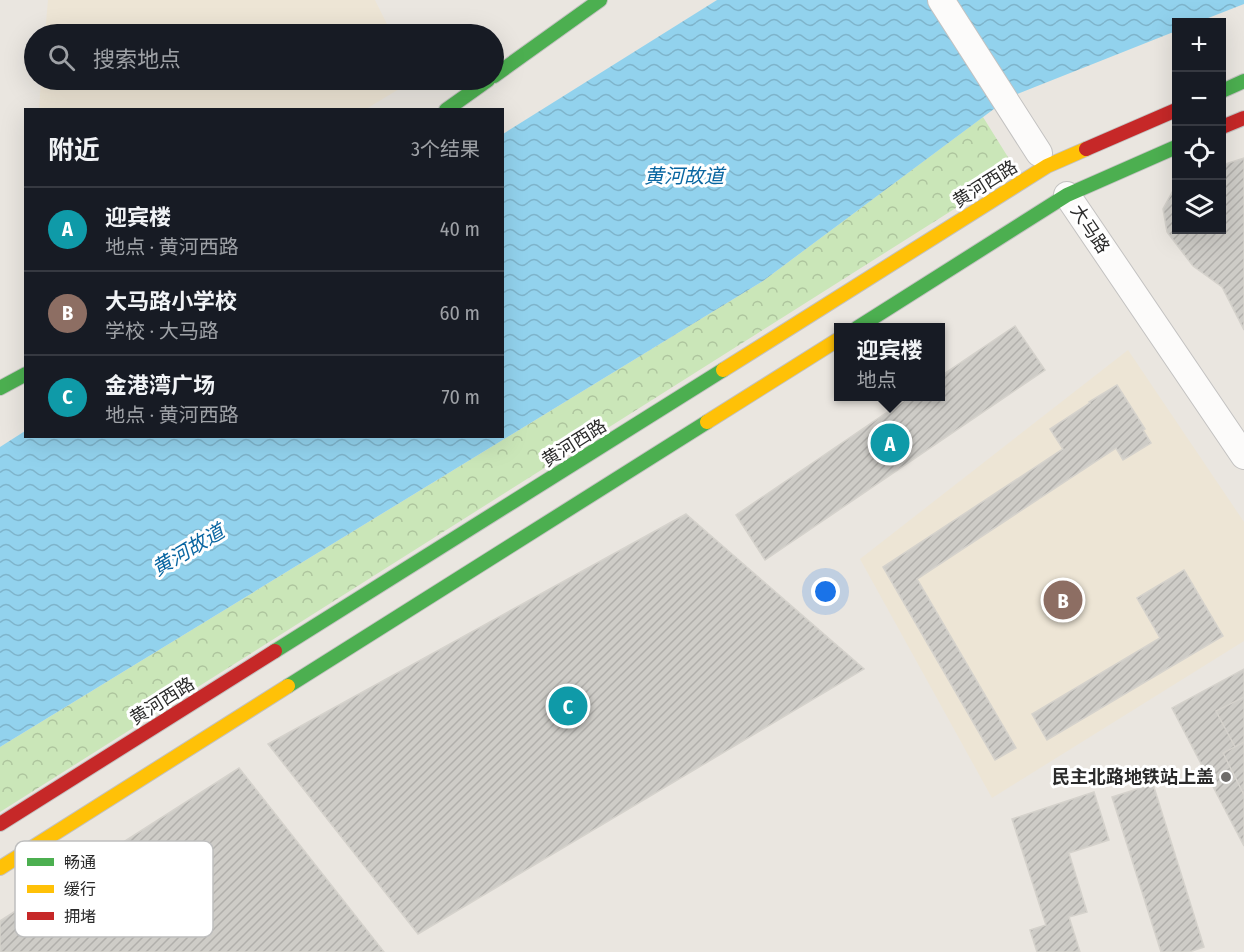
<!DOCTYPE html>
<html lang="zh">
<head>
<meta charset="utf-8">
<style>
	:root { --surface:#171b24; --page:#20242c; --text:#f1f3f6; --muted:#9ea1a6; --line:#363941; --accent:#6e6c6a }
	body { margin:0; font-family:"Fira Sans Condensed","Noto Sans SC",sans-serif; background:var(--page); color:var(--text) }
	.controls { position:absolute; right:18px; top:18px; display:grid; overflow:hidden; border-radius:0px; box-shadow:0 6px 24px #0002 }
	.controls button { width:54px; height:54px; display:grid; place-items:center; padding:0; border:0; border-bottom:2px solid var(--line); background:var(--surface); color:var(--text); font:30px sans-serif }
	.you { position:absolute; left:826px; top:592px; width:21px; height:21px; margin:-15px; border:4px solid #fff; border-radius:50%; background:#1a73e8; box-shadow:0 0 0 9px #1a73e833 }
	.badge { display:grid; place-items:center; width:39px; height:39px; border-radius:50%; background:var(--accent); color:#fff; font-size:20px; font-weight:700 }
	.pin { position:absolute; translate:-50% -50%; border:3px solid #fff; box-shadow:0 2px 6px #0006 }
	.popup { position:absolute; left:834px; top:323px; width:111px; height:78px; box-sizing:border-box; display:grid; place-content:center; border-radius:0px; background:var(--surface); filter:drop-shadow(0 2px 4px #0005); font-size:20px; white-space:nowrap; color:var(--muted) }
	.popup b { font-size:22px; color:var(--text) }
	.popup::after { content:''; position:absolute; left:50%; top:100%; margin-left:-12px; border:12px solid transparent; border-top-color:var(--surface) }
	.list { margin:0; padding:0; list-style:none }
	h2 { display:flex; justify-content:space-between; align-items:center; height:78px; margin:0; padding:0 24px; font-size:26px }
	h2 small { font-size:20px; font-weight:400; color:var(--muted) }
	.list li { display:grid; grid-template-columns:39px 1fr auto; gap:18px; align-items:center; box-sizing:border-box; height:84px; padding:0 24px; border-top:2px solid var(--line) }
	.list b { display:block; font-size:22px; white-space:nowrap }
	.list p { margin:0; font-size:20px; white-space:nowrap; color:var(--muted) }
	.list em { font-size:20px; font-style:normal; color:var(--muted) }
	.icon { flex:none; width:33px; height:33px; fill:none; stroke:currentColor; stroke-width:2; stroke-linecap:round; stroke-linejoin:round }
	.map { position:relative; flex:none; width:1244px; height:952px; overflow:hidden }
	.search { position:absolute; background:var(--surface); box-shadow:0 6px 24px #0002; left:24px; top:24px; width:480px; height:66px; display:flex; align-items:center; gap:15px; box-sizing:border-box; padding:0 21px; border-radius:33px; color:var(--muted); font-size:22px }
	.panel { position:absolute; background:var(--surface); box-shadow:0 6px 24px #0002; left:24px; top:108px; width:480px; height:330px; border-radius:0px }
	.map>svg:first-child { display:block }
	.education { fill:#ede5d5 }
	.forest { fill:url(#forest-crowns) }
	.water { fill:url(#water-waves) }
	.building { fill:url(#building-hatch); stroke:#d5d2cc; stroke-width:1.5 }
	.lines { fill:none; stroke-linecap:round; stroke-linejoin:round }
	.street-casing { stroke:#c3c2c1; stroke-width:28 }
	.fast-casing { stroke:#c3c2c1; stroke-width:16 }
	.slow-casing { stroke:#c3c2c1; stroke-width:16 }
	.jam-casing { stroke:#c3c2c1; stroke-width:16 }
	.street { stroke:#fcfbfa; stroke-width:26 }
	.fast { stroke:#4caf50; stroke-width:14 }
	.slow { stroke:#ffc107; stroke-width:14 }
	.jam { stroke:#c62828; stroke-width:14 }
	.poi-dot { fill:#6e6c6a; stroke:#fff; stroke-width:2 }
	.labels { text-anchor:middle; stroke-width:6; stroke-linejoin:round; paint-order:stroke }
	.street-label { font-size:18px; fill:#2b2b2b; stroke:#fff }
	.poi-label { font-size:18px; font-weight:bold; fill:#2b2b2b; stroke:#fff; text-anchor:end }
	.water-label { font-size:20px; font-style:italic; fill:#0966a1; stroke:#fff }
	.key { fill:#fff; stroke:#bfbfbf; stroke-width:1.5 }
	.key-label { font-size:16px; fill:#2b2b2b }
</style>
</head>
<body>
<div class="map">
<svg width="1244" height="952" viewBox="0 0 1244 952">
	<defs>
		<pattern id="forest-crowns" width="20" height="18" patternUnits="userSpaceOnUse" patternTransform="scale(1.5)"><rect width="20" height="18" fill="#cae6b8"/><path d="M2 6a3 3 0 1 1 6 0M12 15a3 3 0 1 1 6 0" fill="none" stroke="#aec59e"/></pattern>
		<pattern id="water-waves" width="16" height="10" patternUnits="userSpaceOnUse" patternTransform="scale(1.5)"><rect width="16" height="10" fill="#92d2ed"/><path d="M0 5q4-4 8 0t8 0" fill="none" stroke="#7eb4cb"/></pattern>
		<pattern id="building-hatch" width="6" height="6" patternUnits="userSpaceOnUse" patternTransform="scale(1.5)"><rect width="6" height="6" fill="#ceccc7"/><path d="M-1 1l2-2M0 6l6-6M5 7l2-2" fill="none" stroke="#b1afab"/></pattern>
	</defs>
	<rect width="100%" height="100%" fill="#eae6e0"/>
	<path class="education" d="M 48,0 L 375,0 L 392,34 L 45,34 Z
		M 41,80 L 414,80 L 366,109 L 39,109 Z
		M 1128,350 L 1244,522 L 1244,641 L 992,798 L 860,559 Z"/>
	<path class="forest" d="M 983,117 L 1016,170 L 0,812 L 0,747 L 763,281 Z"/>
	<path class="water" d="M 717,0 L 1244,0 L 1244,4 L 1198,22 L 1176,22 L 1176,31 L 1010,97 L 763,281 L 0,747 L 0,447 L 25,431 L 26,436 L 502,436 L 503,134 Z"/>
	<path class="building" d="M 1244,158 L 1244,330 L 1222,287 L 1193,266 L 1167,232 L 1163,209 L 1176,185 L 1176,230 L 1222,230 L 1222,165 Z
		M 1015,326 L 1045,370 L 765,560 L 736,515 L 911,396 L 941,396 L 941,376 Z
		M 1117,385 L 1145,429 L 1143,430 L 1151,443 L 1123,460 L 1116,448 L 917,579 L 1016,748 L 995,760 L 883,567 L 1063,449 L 1050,429 L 1090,403 L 1089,402 Z
		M 686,514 L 864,669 L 418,934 L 268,744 Z
		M 1184,570 L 1223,636 L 1047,740 L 1032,714 L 1160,638 L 1137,598 Z
		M 1244,669 L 1244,846 L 1172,708 Z
		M 1244,697 L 1244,742 L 1235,747 L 1216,711 Z
		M 1244,742 L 1244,795 L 1223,753 Z
		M 239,768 L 384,952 L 0,952 L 0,921 Z
		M 1153,784 L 1204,947 L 1189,952 L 1161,952 L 1112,797 Z
		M 1094,792 L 1109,840 L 1069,853 L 1087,912 L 1069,917 L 1080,952 L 1037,952 L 1030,930 L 1046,925 L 1012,819 Z"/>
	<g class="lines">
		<defs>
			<path id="street" d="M 941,0 L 1039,153
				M 1067,195 L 1244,456"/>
			<path id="fast" d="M 494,76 L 600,0
				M 1222,91 L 1244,81
				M 446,110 L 488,80
				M 857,328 L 1067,195 L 1176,147
				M 0,388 L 26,374
				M 275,651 L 723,370
				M 288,686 L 707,422"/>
			<path id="slow" d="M 723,370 L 1047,166 L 1086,149
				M 707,422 L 839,339
				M 0,868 L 288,686"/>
			<path id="jam" d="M 1222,127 L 1244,118
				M 1086,149 L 1176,110
				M 0,824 L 275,651"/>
		</defs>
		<use href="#street" class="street-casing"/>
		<use href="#fast" class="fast-casing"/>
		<use href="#slow" class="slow-casing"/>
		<use href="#jam" class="jam-casing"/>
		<use href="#street" class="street"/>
		<use href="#fast" class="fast"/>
		<use href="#slow" class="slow"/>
		<use href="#jam" class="jam"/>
	</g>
	<circle class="poi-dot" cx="1226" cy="777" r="6"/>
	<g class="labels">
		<g class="street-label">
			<text transform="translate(985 184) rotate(-32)" y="6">黄河西路</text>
			<text transform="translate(1090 229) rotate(56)" y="6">大马路</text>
			<text transform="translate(574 443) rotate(-32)" y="6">黄河西路</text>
			<text transform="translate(162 701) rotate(-32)" y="6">黄河西路</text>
		</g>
		<g class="poi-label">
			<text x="1214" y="783">民主北路地铁站上盖</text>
		</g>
		<g class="water-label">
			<text x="684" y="183">黄河故道</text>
			<text transform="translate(188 550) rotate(-31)" y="7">黄河故道</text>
		</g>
	</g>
	<rect x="15" y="841" width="198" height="96" rx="9" class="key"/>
	<rect x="27" y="858" width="27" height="8" fill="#4caf50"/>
	<rect x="27" y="885" width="27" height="8" fill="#ffc107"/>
	<rect x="27" y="912" width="27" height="8" fill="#c62828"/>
	<g class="key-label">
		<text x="64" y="868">畅通</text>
		<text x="64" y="895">缓行</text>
		<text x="64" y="922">拥堵</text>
	</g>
</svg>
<div class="controls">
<button>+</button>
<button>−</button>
<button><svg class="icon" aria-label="locate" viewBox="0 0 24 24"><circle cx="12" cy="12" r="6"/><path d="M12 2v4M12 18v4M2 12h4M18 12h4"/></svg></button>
<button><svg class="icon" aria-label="layers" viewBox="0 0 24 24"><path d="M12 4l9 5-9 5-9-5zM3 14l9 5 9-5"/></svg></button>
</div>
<div class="you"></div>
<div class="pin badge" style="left:890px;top:443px;background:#0f9aa8">A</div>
<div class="popup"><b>迎宾楼</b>地点</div>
<div class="pin badge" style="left:1063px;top:600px;background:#8d6e63">B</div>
<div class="pin badge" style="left:568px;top:706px;background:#0f9aa8">C</div>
<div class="search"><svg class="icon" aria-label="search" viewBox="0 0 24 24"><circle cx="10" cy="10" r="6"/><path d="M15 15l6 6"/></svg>搜索地点</div>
<section class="panel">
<h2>附近<small>3个结果</small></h2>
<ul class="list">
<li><span class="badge" style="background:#0f9aa8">A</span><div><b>迎宾楼</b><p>地点 · 黄河西路</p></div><em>40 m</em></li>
<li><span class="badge" style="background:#8d6e63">B</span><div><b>大马路小学校</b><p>学校 · 大马路</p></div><em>60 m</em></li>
<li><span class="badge" style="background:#0f9aa8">C</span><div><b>金港湾广场</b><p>地点 · 黄河西路</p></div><em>70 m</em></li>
</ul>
</section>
</div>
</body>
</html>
